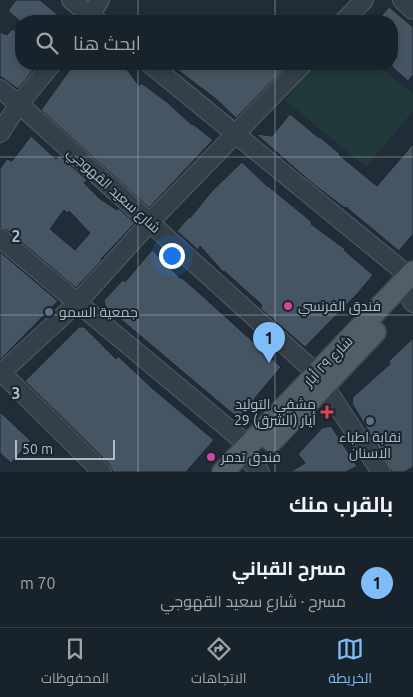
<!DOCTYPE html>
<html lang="ar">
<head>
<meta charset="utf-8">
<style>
	:root { --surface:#18222a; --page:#252f36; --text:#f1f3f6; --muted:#9fa4a8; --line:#363f47; --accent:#7fbdf9 }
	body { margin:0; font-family:Ubuntu,Cairo,sans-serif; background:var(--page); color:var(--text); direction:rtl }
	.scale { position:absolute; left:15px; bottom:12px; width:100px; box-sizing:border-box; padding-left:5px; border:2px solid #aebac5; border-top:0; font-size:14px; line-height:18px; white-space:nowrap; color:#aebac5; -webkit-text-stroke:4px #19242d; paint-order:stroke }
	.you { position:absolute; left:171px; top:255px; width:18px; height:18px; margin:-12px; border:4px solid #fff; border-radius:50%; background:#1a73e8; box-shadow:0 0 0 8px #1a73e833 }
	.badge { display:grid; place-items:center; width:32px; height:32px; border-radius:50%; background:var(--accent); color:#111; font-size:16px; font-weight:700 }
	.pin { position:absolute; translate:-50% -41px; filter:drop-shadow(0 1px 2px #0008) }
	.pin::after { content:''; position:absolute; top:26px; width:18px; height:15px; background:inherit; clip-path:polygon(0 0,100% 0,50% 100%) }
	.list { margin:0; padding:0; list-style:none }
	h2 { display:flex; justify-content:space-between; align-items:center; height:65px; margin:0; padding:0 20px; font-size:21px }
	h2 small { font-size:16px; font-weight:400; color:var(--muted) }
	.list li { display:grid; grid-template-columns:32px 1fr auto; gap:15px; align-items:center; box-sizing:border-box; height:90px; padding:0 20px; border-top:1px solid var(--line) }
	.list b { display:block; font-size:19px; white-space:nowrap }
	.list p { margin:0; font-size:16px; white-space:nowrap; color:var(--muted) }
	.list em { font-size:16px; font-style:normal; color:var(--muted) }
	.icon { flex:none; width:28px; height:28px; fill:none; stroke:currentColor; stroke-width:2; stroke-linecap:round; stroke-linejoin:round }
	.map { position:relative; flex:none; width:413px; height:472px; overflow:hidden; direction:ltr }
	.search { position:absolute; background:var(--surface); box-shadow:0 2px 8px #0003; left:15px; right:15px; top:15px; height:55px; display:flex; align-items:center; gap:12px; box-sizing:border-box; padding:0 18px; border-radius:20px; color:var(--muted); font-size:19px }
	.sheet { height:155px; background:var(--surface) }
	nav { display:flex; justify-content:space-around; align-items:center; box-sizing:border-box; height:70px; border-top:1px solid var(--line); background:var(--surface); font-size:14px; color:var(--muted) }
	nav a { display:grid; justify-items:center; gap:2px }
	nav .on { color:var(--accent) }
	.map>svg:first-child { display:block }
	.green { fill:#223939 }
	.building { fill:#465562; stroke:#1b262f; fill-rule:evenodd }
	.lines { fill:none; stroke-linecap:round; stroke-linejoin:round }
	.minor-casing { stroke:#515d66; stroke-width:20 }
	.major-casing { stroke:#3d4852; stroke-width:24 }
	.minor { stroke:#343f48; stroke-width:18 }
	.major { stroke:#515e68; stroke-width:21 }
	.grid { fill:none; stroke:#aebac5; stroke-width:1; stroke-opacity:0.55 }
	.hotel-dot { fill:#d1479c; stroke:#19242d; stroke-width:2 }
	.service-dot { fill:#5c6f8a; stroke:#19242d; stroke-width:2 }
	.health-dot { fill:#e0444e; stroke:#19242d; stroke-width:2 }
	.labels { text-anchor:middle; stroke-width:4; stroke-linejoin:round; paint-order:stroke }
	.street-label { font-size:14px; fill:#aebac5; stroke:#19242d }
	.poi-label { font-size:14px; fill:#aebac5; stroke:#19242d; text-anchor:start }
	.grid-label { font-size:16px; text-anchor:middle; font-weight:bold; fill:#aebac5; stroke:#19242d; stroke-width:4; stroke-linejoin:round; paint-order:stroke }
</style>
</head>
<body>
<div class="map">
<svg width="413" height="472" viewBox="0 0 413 472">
	<rect width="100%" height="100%" fill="#202d38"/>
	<path class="green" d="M 315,64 L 377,64 L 413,94 L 413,111 L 366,167 L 285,100 Z"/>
	<path class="building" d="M 16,0 L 40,0 L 65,21 L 20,21 L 8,11 Z
		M 389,7 L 413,27 L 413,75 L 408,81 L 392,67 L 392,21 L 377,21 Z
		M 12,29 L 21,35 L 21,64 L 38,64 L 18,89 L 0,76 L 0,32 L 7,35 Z
		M 74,64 L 123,64 L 139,86 L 141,83 L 167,102 L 192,125 L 193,124 L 213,140 L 149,208 L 41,110 Z
		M 170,64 L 282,64 L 286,67 L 236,118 L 216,99 Z
		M 290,114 L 319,138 L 320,137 L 340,154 L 339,155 L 377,186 L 413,144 L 413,234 L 399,251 L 346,207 L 345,208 L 313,184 L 256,134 L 272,136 Z
		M 31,136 L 56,159 L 59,155 L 87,180 L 84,183 L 99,198 L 117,210 L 118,208 L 135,223 L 101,259 L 102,260 L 76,288 L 7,230 L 0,228 L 0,169 L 7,159 L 12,161 ZM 64,210 L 67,213 L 69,211 L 90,233 L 75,250 L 50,229 Z
		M 242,162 L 268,187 L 268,186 L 312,222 L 311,224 L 345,249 L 344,250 L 373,275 L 358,293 L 305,347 L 260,308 L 262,305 L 224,271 L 223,272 L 200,246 L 198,250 L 177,231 L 189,217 L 190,218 L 212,191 Z
		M 152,250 L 180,278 L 182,278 L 198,292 L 281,367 L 240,416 L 233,414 L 105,306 L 104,300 L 123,280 L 125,282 Z
		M 0,252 L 58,301 L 0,360 Z
		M 79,327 L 84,327 L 116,359 L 118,356 L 153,389 L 214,440 L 186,472 L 113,472 L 109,464 L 25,381 Z
		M 413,338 L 413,467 L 404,472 L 392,472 L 352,403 L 353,397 L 390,364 L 389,361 Z
		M 0,412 L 31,441 L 11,463 L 0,453 Z
		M 331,426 L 357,466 L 346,472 L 290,472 L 305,463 L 298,454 L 322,428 Z"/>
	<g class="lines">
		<defs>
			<path id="minor" d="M 71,0 L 98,21
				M 402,0 L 413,10
				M 87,21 L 100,0
				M 344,21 L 364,0
				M 150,64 L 409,276
				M 0,89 L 19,104 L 316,373 L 381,472
				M 0,133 L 19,104 L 52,64
				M 0,238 L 248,445
				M 409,296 L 413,303
				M 0,371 L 102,472
				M 0,374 L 78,302 L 150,222 L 303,64
				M 251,462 L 260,472"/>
			<path id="major" d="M 272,441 L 375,332
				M 223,472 L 413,272"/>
		</defs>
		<use href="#minor" class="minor-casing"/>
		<use href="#major" class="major-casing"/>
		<use href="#minor" class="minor"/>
		<use href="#major" class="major"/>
	</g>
	<path class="grid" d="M 138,0 L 138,21M 275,0 L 275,21M 138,64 L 138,472M 275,64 L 275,472M 0,157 L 413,157M 0,315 L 413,315"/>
	<g class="hotel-dot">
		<circle cx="288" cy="306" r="5"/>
		<circle cx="211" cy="457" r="5"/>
	</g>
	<g class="service-dot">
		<circle cx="49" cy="312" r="5"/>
		<circle cx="370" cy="421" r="5"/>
	</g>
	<path class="health-dot" d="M324.5 404.5h5v5h5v5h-5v5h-5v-5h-5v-5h5z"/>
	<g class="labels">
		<g class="street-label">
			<text transform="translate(114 190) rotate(42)" y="5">شارع سعيد القهوجي</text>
			<text transform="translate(328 361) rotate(-46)" y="5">شارع ٢٩ أيار</text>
		</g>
		<g class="poi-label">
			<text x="298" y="311">فندق الفرنسي</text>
			<text x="59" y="317">جمعية السمو</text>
			<text x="316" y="409" text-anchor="end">مشفى التوليد<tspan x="316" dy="16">29 أيار (الشرق)</tspan></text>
			<text x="370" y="442" text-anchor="middle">نقابة اطباء<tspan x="370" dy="16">الاسنان</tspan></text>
			<text x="221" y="462">فندق تدمر</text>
		</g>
	</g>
	<g class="grid-label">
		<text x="16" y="242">2</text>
		<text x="16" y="399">3</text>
	</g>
</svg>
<div class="scale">50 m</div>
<div class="you"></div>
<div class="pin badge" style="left:269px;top:363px">1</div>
<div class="search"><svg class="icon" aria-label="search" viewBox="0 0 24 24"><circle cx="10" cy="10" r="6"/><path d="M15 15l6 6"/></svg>ابحث هنا</div>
</div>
<section class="sheet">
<h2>بالقرب منك<small></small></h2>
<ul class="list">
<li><span class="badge">1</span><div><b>مسرح القباني</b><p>مسرح · شارع سعيد القهوجي</p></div><em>70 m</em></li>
</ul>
</section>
<nav>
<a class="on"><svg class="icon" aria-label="map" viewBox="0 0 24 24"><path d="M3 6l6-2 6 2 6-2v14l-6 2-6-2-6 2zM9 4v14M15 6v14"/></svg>الخريطة</a>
<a><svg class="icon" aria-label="directions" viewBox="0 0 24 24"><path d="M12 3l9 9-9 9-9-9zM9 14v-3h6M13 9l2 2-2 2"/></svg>الاتجاهات</a>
<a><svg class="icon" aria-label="saved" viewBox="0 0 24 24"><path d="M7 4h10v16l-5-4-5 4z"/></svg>المحفوظات</a>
</nav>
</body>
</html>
